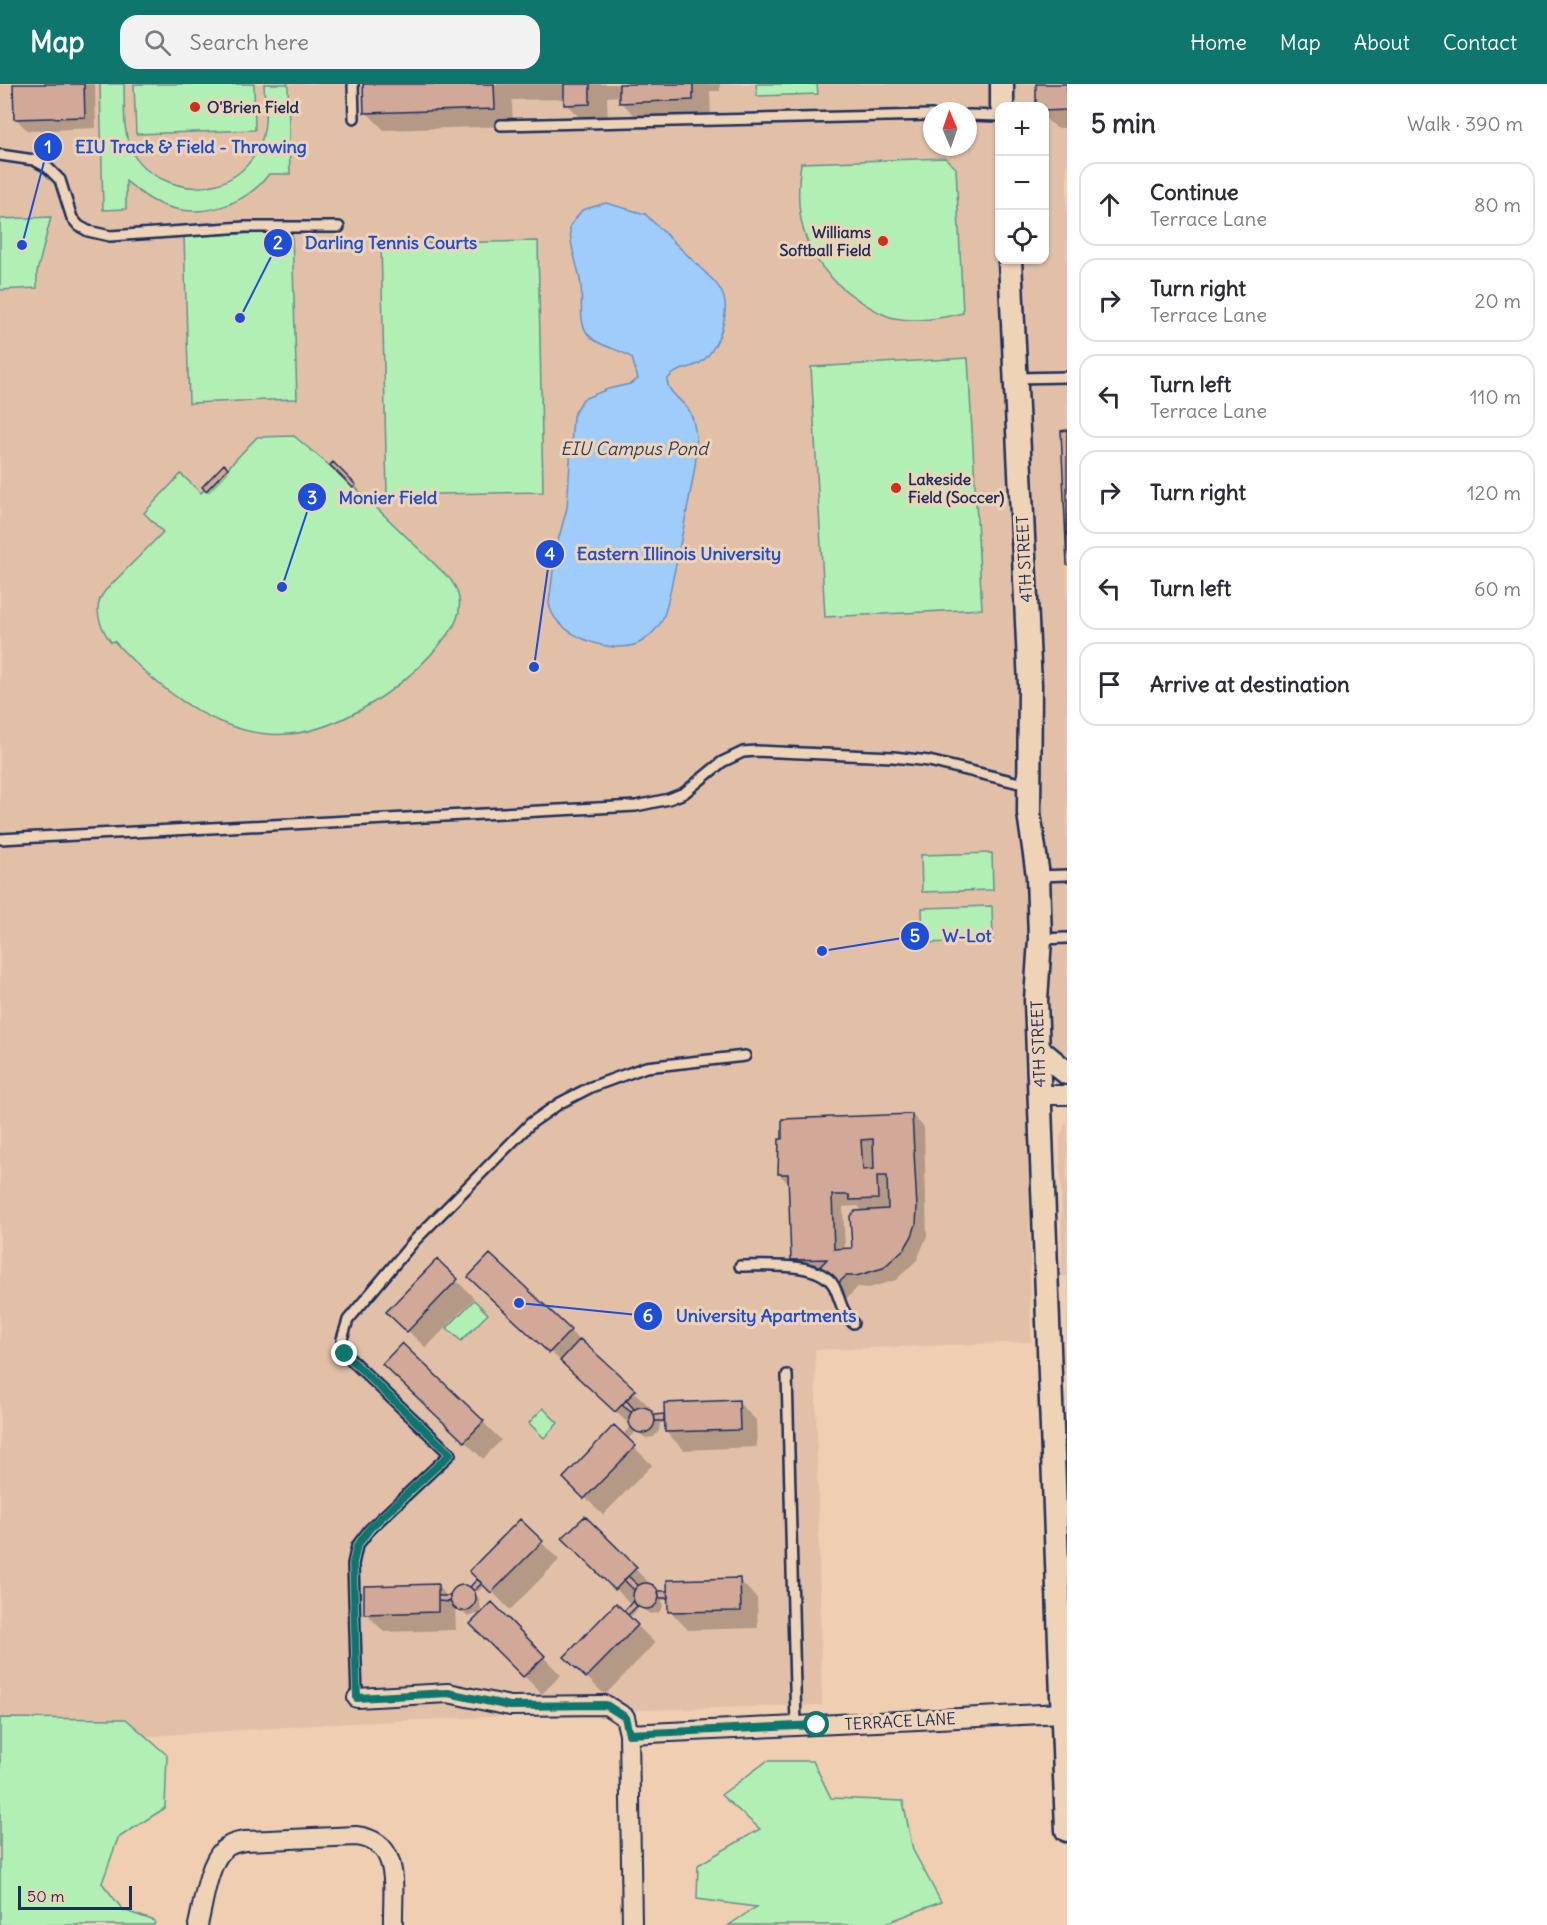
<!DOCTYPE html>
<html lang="en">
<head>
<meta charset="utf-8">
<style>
	:root { --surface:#fff; --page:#f2f2f3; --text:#2b2b33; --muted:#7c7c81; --line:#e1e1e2; --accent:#0f766e }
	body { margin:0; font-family:Delius,sans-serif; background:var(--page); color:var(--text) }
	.controls { position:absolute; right:18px; top:18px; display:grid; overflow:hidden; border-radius:12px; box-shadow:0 2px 4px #0004 }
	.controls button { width:54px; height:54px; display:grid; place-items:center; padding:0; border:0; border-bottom:2px solid var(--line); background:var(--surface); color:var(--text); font:30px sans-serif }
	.compass { position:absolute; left:923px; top:18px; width:54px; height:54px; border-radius:50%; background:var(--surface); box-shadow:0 2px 4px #0004; rotate:358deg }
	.scale { position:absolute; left:18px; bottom:15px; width:114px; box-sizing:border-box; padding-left:6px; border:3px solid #1b2f5e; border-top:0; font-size:16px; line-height:21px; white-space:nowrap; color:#1b2f5e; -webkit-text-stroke:4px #efd3b6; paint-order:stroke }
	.stop { position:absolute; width:18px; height:18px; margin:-14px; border:4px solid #0f766e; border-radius:50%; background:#fff }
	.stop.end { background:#0f766e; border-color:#fff; box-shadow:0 2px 6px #0008 }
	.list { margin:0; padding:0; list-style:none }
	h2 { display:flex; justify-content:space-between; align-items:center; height:78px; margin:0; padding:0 24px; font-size:26px }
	h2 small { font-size:20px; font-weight:400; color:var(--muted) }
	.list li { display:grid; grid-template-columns:39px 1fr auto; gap:18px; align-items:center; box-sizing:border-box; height:84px; margin:0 12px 12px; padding:0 12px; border:2px solid var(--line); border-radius:18px }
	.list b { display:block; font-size:22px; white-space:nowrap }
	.list p { margin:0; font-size:20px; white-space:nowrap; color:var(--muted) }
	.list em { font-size:20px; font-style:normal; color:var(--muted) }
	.icon { flex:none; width:33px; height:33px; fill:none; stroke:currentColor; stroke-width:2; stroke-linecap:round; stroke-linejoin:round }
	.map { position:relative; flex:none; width:1067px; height:1841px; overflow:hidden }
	header { display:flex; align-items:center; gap:36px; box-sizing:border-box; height:84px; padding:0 30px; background:var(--accent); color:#fff }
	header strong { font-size:28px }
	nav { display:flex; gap:33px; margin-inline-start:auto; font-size:21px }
	.search { width:420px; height:54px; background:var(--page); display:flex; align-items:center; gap:15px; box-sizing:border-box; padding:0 21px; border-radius:18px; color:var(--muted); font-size:22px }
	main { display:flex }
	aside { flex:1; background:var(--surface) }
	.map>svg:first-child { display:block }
	.built { fill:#e2c0a8; fill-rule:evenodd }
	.green { fill:#b1efb5; stroke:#668f8a; stroke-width:1.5 }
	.water { fill:#9fccfa; stroke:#6a8dbc; stroke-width:1.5 }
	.shadow { fill:#0003; fill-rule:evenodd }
	.building { fill:#d2a898; stroke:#1b2f5e; stroke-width:1.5; fill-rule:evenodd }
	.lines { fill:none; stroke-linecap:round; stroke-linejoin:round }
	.service-casing { stroke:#1b2f5e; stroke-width:14 }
	.minor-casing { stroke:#1b2f5e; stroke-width:22 }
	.tertiary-casing { stroke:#1b2f5e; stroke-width:27 }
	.service { stroke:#efd3b6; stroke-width:9 }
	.minor { stroke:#efd3b6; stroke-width:18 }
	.tertiary { stroke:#efd3b6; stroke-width:22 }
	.route { stroke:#0f766e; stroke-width:8 }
	.poi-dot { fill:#c8321e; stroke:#efd3b6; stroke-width:2 }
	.labels { text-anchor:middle; stroke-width:6; stroke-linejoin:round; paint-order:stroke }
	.poi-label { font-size:16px; font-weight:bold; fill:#1b2f5e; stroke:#efd3b6; text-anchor:start }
	.street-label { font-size:16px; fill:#1b2f5e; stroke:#efd3b6 }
	.water-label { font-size:18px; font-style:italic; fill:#283f6e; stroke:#efd3b6 }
	.leader { fill:none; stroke:#1d4ed8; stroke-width:2 }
	.callout-dot { fill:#1d4ed8; stroke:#efd3b6; stroke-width:2 }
	.mark-label { font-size:18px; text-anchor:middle; font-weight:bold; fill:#fff }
	.callout-label { font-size:18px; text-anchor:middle; font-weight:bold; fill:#1d4ed8; stroke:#efd3b6; stroke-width:6; stroke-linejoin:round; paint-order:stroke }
</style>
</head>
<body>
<header>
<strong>Map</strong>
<div class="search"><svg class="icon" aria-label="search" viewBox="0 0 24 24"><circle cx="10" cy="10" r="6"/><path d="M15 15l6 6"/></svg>Search here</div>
<nav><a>Home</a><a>Map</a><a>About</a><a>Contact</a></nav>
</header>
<main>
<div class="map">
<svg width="1067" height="1841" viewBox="0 0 1067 1841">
	<rect width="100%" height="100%" fill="#efceb2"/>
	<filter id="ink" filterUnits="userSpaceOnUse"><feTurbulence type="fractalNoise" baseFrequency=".0167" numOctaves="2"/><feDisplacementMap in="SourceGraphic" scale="12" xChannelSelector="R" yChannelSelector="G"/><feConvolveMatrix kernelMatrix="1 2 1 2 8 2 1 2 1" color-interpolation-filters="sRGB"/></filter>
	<g filter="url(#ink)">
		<path class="built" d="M 0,0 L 1067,0 L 1067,992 L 1028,992 L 1031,1258 L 815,1266 L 822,1621 L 643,1626 L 332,1640 L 0,1662 ZM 999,22 L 1044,22 L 1044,176 L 999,176 ZM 932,27 L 968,27 L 968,63 L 932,63 Z
			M 1067,1037 L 1067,1192 L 1062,1192 L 1060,1052 Z"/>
		<path class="green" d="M 100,0 L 124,0 C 125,22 122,48 132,68 C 138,80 149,89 162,95 C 198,113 241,101 259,63 C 268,44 265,21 264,0 L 288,0 L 290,90 L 269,90 C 244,123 198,136 160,120 C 147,115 137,106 126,97 L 126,125 L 103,126 Z
			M 134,0 L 254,0 L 255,46 L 136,50 Z
			M 756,0 L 817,0 L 818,10 L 757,12 Z
			M 945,74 L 956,84 L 963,229 C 942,234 917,239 894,234 C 881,231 868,222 857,215 C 807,181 792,138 801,79 Z
			M 51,133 L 37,188 L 37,204 L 0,206 L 0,135 Z
			M 292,148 L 297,315 L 189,319 L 184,152 Z
			M 538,157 L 543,408 L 387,411 L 381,160 Z
			M 968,274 L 982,525 L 825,533 L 811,283 Z
			M 294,352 L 330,382 L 353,403 L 354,402 L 450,495 C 465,514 461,533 448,551 L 447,551 C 427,578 402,600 374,618 C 348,634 319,648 289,650 C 221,656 157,604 114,557 L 111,558 C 100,543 91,524 105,507 L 163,448 L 144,429 L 181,390 L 201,409 L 204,406 L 206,407 L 257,353 Z
			M 992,769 L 993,806 L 922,808 L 921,771 Z
			M 992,822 L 993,857 L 923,859 L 922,824 Z
			M 474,1216 L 488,1230 L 461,1257 L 447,1244 Z
			M 543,1324 L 558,1339 L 544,1354 L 529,1339 Z
			M 0,1634 L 126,1635 L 167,1671 L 165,1724 L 118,1754 L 102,1799 L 123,1826 L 155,1837 L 154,1841 L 0,1841 Z
			M 767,1677 L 813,1677 L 831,1714 L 903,1717 L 913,1766 L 941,1818 L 881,1841 L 729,1841 L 756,1823 L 697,1815 L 698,1781 L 760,1745 L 721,1711 Z"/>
		<path class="water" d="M 606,119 L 645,130 L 715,198 C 720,205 724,210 725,219 C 727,238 716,268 700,279 C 688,286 675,284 667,296 C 668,310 684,317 690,328 C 693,333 694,341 695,346 C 699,365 695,381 692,400 C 686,431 680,463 673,494 C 670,506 668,522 663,534 C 659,544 645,558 634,561 C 607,570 552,549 549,519 L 556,464 L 567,424 L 573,332 L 583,315 L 608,305 L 630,300 L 638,295 L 632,274 C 619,264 597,263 587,249 C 578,236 583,217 581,202 C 579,182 569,164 570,142 L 582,126 Z"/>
		<path class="shadow" d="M 15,0 L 95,0 L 96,44 L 28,47 L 16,35 Z
			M 365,0 L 720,0 L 720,7 L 710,7 L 711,34 L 639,36 L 621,18 L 620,12 L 607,13 L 608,38 L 584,38 L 566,20 L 566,15 L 512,16 L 513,42 L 384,46 L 366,28 Z
			M 1037,0 L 1067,0 L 1067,44 L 1056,44 L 1044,33 L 1044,22 L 1038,22 Z
			M 224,383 L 229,388 L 209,409 L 204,403 Z
			M 912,1031 L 924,1043 L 927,1152 L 917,1176 L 896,1196 L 869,1204 L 858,1203 L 844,1217 L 816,1189 L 805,1187 L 792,1175 L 790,1101 L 779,1090 ZM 858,1122 L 863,1128 L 853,1165 L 845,1166 L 843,1123 Z
			M 437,1177 L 474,1214 L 426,1264 L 388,1228 Z
			M 488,1210 L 570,1247 L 652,1325 L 649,1328 L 657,1336 L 656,1332 L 738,1318 L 756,1336 L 757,1363 L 684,1366 L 666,1348 L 666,1339 L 660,1339 L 659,1347 L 654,1353 L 646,1354 L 636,1347 L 629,1354 L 624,1349 L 631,1342 Z
			M 402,1298 L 483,1338 L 501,1356 L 483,1375 Z
			M 614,1343 L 652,1381 L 603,1431 L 565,1394 Z
			M 585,1434 L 659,1509 L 739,1496 L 757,1514 L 758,1544 L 688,1546 L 670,1527 L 669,1516 L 662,1516 L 663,1523 L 658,1529 L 650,1530 L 640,1523 L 631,1532 L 626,1527 L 632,1521 L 565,1454 Z
			M 520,1437 L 559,1476 L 510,1526 L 485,1500 L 478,1508 L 473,1503 Z
			M 437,1502 L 453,1518 L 452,1511 L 456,1505 L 467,1503 L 479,1514 L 481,1526 L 479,1528 L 481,1530 L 492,1520 L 561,1591 L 542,1610 L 472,1540 L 479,1532 L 477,1530 L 468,1533 L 455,1523 L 456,1546 L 384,1548 L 366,1529 Z
			M 616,1521 L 655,1559 L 605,1611 L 566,1573 Z"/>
		<path class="building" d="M 13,0 L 84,0 L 85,33 L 14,35 Z
			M 363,0 L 494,0 L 495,25 L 364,29 Z
			M 564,0 L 590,0 L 590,20 L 564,21 Z
			M 619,0 L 693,0 L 693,16 L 619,19 Z
			M 1036,0 L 1067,0 L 1067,26 L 1044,27 L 1044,22 L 1036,22 Z
			M 1067,346 L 1067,482 L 1061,347 Z
			M 333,378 L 356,401 L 353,404 L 330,381 Z
			M 224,380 L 228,384 L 206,407 L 202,403 Z
			M 912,1030 L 917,1124 L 916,1140 L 912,1152 L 905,1164 L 883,1184 L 856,1192 L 846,1192 L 831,1206 L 814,1189 L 827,1175 L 791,1176 L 788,1090 L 778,1090 L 779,1055 L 782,1055 L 782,1035 ZM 873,1055 L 874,1085 L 863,1086 L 861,1056 ZM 877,1092 L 887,1092 L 888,1125 L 855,1127 L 850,1132 L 852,1164 L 834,1165 L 832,1111 L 849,1111 L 850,1116 L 878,1115 Z
			M 490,1170 L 571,1246 L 549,1269 L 468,1193 Z
			M 437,1175 L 458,1195 L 407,1248 L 386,1228 Z
			M 580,1255 L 636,1306 L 615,1328 L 560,1277 Z
			M 402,1259 L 484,1337 L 464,1358 L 382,1280 Z
			M 626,1316 L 634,1325 L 631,1328 L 622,1321 Z
			M 739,1316 L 740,1346 L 665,1348 L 664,1319 Z
			M629 1336a13 13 0 1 1 26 0a13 13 0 1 1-26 0Z
			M 664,1330 L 664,1337 L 655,1337 L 654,1331 Z
			M 614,1341 L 636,1362 L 584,1415 L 563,1394 Z
			M 585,1432 L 637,1483 L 615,1506 L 562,1454 Z
			M 520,1435 L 543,1457 L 491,1509 L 469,1487 Z
			M 628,1492 L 638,1501 L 634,1506 L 624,1496 Z
			M 740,1494 L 741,1527 L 668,1528 L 667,1496 Z
			M 477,1495 L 482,1499 L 474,1507 L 470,1503 Z
			M633 1512a13 13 0 1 1 26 0a13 13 0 1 1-26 0Z
			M 438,1500 L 438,1528 L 364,1530 L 364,1502 Z
			M450 1514a13 13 0 1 1 26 0a13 13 0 1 1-26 0Z
			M 658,1507 L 668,1507 L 668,1514 L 659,1514 Z
			M 438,1512 L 450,1512 L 450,1518 L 438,1517 Z
			M 633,1517 L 637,1522 L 628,1531 L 624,1527 Z
			M 492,1518 L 545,1572 L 523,1593 L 470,1540 Z
			M 616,1519 L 638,1541 L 586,1594 L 564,1573 Z"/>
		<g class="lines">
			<defs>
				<path id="service" d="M 353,0 L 354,34
					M 968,31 L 999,32
					M 501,41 L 932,31
					M 0,71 L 34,76 L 47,83 L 60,96 L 72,134 L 79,142 L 88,147 L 110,152 L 245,143 L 339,143
					M 1016,294 L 1067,293
					M 0,755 L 636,722 L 669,715 L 684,709 L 722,678 L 743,668 L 756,667 L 893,673 L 929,677 L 1028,701
					M 1038,792 L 1067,791
					M 1040,855 L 1067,854
					M 740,1182 C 765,1182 820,1177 834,1202 C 842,1218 839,1224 853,1239
					M 787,1291 L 796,1642
					M 357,1614 L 353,1480 L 357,1462 L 370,1445 L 450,1370 L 345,1270 L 342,1255 L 348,1236 L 415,1156 L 531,1039 L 560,1019 L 591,1003 L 646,983 L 745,972"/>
				<path id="minor" d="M 1040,1011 L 1067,1011
					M 357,1614 L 448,1609 L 510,1622 L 606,1621 L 625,1633 L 629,1650 L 632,1841
					M 629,1650 L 1063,1629
					M 198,1841 C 203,1821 208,1780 223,1766 C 229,1760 237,1758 245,1757 L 356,1752 C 403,1757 392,1806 393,1841"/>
				<path id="tertiary" d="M 1002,0 L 1002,22
					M 1010,176 L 1030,601 L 1029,729 L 1038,792 L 1040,855 L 1036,916 L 1067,1746
					M 1038,965 L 1067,989"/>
			</defs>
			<use href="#service" class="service-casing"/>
			<use href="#minor" class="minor-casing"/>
			<use href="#tertiary" class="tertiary-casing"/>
			<use href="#service" class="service"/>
			<use href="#minor" class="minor"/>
			<use href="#tertiary" class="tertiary"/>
		</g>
	</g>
	<g class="lines" filter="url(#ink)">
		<path class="route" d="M 345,1270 L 450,1370 L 370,1444 L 357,1462 L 353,1479 L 357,1614 L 448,1609 L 510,1622 L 606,1621 L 625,1633 L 629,1650 L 817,1641"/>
	</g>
	<g class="poi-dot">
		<circle cx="195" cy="23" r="6"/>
		<circle cx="883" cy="157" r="6"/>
		<circle cx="896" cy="404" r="6"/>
	</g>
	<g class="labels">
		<g class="poi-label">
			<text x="207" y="29">O'Brien Field</text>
			<text x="871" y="154" text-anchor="end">Williams<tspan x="871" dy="18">Softball Field</tspan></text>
			<text x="908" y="401">Lakeside<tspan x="908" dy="18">Field (Soccer)</tspan></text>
		</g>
		<g class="street-label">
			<text transform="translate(1024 475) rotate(-93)" y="6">4TH STREET</text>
			<text transform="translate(1038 960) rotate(-92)" y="6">4TH STREET</text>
			<text transform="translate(900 1637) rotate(-3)" y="6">TERRACE LANE</text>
		</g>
		<g class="water-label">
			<text x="634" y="371">EIU Campus Pond</text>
		</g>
	</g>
	<path class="leader" d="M22 161L48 63M240 234L278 159M282 503L312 413M534 583L550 470M822 867L915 852M519 1219L648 1232"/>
	<g class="callout-dot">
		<circle cx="22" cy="161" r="6"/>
		<circle cx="240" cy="234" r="6"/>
		<circle cx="282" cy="503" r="6"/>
		<circle cx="534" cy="583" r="6"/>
		<circle cx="822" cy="867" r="6"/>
		<circle cx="519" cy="1219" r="6"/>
		<circle cx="48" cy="63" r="15"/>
		<circle cx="278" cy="159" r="15"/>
		<circle cx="312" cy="413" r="15"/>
		<circle cx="550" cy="470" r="15"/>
		<circle cx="915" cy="852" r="15"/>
		<circle cx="648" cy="1232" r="15"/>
	</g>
	<g class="mark-label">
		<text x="48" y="69">1</text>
		<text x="278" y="165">2</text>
		<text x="312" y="420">3</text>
		<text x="550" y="476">4</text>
		<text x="915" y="858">5</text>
		<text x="648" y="1238">6</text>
	</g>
	<g class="callout-label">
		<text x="191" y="69">EIU Track &amp; Field - Throwing</text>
		<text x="391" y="165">Darling Tennis Courts</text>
		<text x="388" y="420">Monier Field</text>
		<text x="679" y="476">Eastern Illinois University</text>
		<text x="967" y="858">W-Lot</text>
		<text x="766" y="1238">University Apartments</text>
	</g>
</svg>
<div class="controls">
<button>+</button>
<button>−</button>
<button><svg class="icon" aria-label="locate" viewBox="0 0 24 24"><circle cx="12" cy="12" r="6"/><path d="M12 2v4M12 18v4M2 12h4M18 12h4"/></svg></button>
</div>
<svg class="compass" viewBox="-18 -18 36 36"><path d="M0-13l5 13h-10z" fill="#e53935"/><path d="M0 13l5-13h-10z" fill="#7c7c81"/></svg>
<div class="scale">50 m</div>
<div class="stop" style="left:817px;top:1641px"></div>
<div class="stop end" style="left:345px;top:1270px"></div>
</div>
<aside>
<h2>5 min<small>Walk · 390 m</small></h2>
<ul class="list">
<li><svg class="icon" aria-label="ahead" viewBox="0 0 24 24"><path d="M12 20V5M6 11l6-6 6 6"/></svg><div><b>Continue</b><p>Terrace Lane</p></div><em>80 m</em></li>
<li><svg class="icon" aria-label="right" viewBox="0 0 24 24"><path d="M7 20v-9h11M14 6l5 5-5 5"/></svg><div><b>Turn right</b><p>Terrace Lane</p></div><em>20 m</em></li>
<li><svg class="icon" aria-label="left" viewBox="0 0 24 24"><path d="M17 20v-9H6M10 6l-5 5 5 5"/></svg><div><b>Turn left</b><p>Terrace Lane</p></div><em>110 m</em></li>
<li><svg class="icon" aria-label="right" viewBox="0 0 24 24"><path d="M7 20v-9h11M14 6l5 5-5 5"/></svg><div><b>Turn right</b></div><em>120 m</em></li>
<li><svg class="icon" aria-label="left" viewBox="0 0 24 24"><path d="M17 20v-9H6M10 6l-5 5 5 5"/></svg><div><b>Turn left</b></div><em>60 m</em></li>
<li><svg class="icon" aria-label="arrive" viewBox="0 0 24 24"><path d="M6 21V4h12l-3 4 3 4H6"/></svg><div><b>Arrive at destination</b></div></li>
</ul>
</aside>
</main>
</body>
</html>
